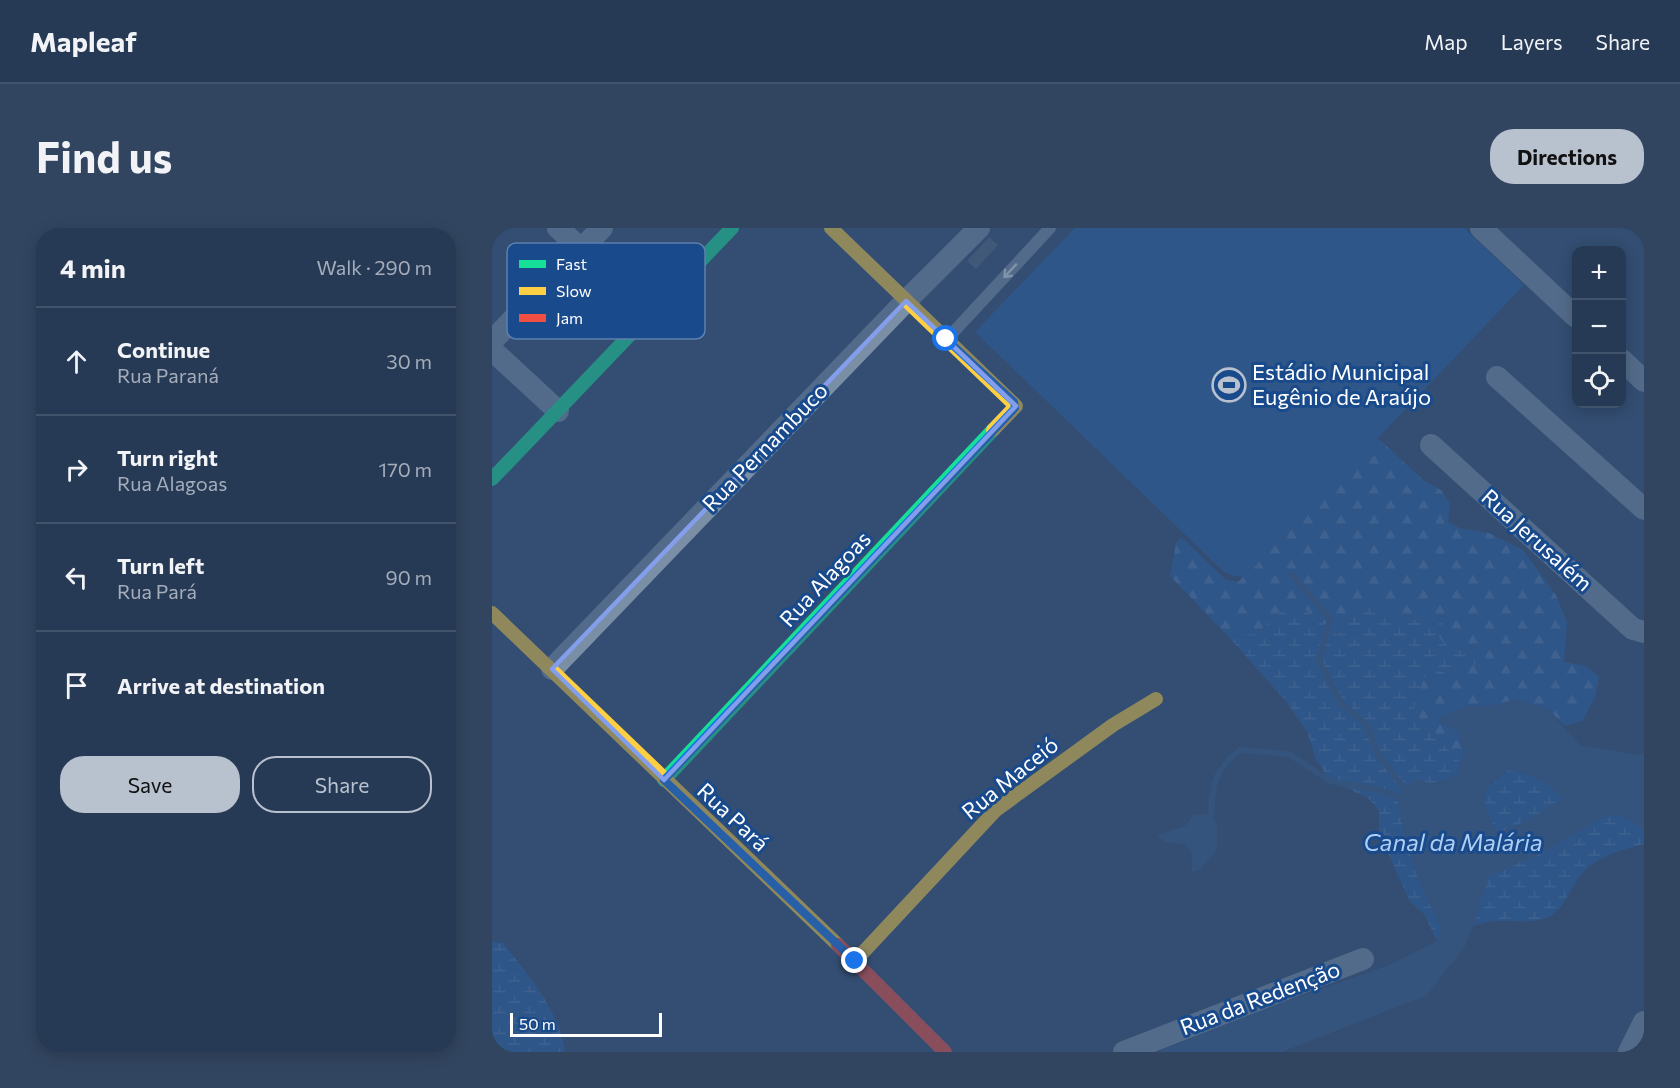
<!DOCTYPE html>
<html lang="en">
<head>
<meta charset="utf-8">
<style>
	:root { --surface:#263a56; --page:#324560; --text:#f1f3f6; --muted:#a4adb9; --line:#42546c; --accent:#b8c1ce }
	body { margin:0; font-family:Commissioner,sans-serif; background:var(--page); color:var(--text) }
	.controls { position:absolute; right:18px; top:18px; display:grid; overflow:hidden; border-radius:12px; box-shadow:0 3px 15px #0003 }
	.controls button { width:54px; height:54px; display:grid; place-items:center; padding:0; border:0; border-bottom:2px solid var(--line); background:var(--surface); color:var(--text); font:30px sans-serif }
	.scale { position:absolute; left:18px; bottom:15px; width:152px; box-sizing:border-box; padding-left:6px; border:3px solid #fff; border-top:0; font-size:16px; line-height:21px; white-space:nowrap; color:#fff; -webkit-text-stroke:4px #194a8c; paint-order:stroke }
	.stop { position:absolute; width:18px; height:18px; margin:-14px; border:4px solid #1a73e8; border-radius:50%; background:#fff }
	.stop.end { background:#1a73e8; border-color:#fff; box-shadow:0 2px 6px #0008 }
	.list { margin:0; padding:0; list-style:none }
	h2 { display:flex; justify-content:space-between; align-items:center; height:78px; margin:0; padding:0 24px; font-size:26px }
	h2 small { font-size:20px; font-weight:400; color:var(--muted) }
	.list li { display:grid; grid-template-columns:39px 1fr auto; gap:18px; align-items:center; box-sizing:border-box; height:108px; padding:0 24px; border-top:2px solid var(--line) }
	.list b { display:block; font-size:22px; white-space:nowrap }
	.list p { margin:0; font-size:20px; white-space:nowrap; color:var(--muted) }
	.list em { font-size:20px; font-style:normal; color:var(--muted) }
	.actions { display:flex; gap:12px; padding:18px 24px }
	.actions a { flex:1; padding:14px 0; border:2px solid var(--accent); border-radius:24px; text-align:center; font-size:21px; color:var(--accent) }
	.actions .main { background:var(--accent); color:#111 }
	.icon { flex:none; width:33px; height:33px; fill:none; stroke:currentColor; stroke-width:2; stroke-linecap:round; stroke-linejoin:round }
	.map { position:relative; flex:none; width:1152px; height:824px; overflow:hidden; border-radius:24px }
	header { display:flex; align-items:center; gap:36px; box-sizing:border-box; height:84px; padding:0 30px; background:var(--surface); border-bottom:2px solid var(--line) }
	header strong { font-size:28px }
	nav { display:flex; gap:33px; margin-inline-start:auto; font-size:21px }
	.intro { display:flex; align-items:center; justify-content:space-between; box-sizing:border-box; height:144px; padding:0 36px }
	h1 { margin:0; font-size:42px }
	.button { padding:15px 27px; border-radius:24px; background:var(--accent); color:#111; font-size:21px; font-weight:700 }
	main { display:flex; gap:36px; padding:0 36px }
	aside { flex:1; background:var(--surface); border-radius:24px; box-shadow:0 3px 15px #0003 }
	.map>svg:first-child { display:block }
	.forest { fill:url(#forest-firs) }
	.wetland { fill:url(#wetland-marsh) }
	.garden { fill:#2c61a3 }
	.water { fill:#365a89 }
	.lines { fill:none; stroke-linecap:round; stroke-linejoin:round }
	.stream { stroke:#365a89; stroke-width:6 }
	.river { stroke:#365a89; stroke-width:36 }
	.building { fill:#506682 }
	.lane { stroke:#7a8ea6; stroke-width:12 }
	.street { stroke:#7a8ea6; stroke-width:22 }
	.fast { stroke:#16e098; stroke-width:14 }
	.slow { stroke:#ffcf43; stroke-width:14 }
	.jam { stroke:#f24e42; stroke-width:14 }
	.oneway { stroke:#dee3e9 }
	.route { stroke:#1a73e8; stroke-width:8 }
	.marked { fill:none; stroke:#839eea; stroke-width:4.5; stroke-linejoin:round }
	.labels { text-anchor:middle; stroke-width:6; stroke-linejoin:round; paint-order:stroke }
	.poi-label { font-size:22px; fill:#fff; stroke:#194a8c; text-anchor:start }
	.street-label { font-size:22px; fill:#fff; stroke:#194a8c }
	.water-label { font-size:24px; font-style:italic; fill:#b0cff5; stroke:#194a8c }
	.key { fill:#194a8c; stroke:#5e80ae; stroke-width:1.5 }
	.key-label { font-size:16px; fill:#fff }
</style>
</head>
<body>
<header>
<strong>Mapleaf</strong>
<nav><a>Map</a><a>Layers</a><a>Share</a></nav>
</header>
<div class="intro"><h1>Find us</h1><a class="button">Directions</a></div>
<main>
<aside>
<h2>4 min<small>Walk · 290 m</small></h2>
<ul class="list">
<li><svg class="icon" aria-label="ahead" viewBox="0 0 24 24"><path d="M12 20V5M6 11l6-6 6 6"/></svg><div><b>Continue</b><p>Rua Paraná</p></div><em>30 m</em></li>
<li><svg class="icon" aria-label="right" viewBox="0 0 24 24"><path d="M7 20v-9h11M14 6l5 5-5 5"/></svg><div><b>Turn right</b><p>Rua Alagoas</p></div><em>170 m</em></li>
<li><svg class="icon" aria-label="left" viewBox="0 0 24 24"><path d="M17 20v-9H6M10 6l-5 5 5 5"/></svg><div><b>Turn left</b><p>Rua Pará</p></div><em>90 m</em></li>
<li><svg class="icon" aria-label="arrive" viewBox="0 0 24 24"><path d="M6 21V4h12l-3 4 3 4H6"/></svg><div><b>Arrive at destination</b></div></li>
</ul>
<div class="actions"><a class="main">Save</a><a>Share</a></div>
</aside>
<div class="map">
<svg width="1152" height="824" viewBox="0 0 1152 824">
	<defs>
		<pattern id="forest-firs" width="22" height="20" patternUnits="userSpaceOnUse" patternTransform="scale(1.5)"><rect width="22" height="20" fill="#2c61a3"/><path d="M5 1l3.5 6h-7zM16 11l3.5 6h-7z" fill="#4c79b1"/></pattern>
		<pattern id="wetland-marsh" width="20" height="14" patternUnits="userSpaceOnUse" patternTransform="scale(1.5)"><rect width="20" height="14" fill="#2c61a3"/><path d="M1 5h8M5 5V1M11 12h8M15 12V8" fill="none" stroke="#4c79b1"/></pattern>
	</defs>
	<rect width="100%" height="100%" fill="#334e72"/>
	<path class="forest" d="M 886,210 L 931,252 L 949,262 L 958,276 L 956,294 L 970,301 L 997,305 L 1031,322 L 1064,367 L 1075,394 L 1072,434 L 1094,438 L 1107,449 L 1103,469 L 1090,493 L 1073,498 L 1054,480 L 1022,472 L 998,478 L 972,479 L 945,492 L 966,503 L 972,524 L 969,535 L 921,484 L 929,457 L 937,443 L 958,444 L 974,434 L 1001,441 L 983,419 L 960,424 L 928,390 L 908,396 L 893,381 L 857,386 L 846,407 L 811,380 L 795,380 L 764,406 L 736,408 L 678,348 L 684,315 L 689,309 L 733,351 L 746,354 Z"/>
	<path class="wetland" d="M 874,372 L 893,381 L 908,396 L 928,390 L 952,390 L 947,409 L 960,424 L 983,419 L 1002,442 L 974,434 L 958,444 L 937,443 L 929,457 L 921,484 L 969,535 L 966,547 L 905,569 C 913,609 922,647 941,683 C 947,694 952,702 945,713 L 933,687 L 917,672 L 887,605 L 887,583 L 875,569 L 838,553 L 824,532 L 816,505 L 793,472 L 736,408 L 764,406 L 794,380 L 811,380 L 846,407 L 857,386 Z
		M 1020,541 C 1038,547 1069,557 1075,577 C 1077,584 1073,594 1072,601 L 1100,593 L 1112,584 L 1125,583 L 1152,602 L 1152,616 C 1128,622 1103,629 1087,649 C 1078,661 1073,678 1060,687 C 1044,697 1022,692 1005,693 C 997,693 990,696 982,697 L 995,647 L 1005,637 L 1006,606 L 994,583 L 992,563 L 1011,545 Z
		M 0,714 L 11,715 C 36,748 67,781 73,824 L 0,824 Z"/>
	<path class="garden" d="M 583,0 L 972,0 L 1032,57 L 753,349 L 741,348 L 731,343 L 483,104 Z"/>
	<path class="water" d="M 1022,472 L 1054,480 L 1088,517 L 1146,527 L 1152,524 L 1152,602 L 1125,583 L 1112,584 L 1092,598 L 1072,602 C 1073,595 1077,584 1075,578 C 1072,564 1032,539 1018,542 C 1007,545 999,556 992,563 L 994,583 L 1006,606 L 1005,637 L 995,647 L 982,697 L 973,718 L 935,767 L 790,824 L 665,824 L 767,783 L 897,737 L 945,713 C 952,702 947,694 941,683 C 922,647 913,609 905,569 L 922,551 L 944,556 L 966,546 L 972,524 L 966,503 L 945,492 L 972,479 L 998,478 Z
		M 719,586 L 725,597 L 725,622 L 709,641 L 700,644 L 700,624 L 692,616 L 674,615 L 665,607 L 693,598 L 701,587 Z"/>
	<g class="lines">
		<path class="stream" d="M 800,347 L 838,390 L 827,433 L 849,475 L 874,496 L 887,528 L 916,565
			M 719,586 C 721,553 722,544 748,522 L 797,526 L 838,553 L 891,563 L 910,570"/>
		<path class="river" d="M 976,656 L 981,635 L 1042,609 L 1109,569 L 1152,571"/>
	</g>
	<path class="building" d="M 497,9 L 506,17 L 484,41 L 475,33 Z"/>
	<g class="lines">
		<path class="lane" d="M 455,111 L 558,0"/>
		<path class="street" d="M 66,0 L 160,86
			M 989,0 L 1084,89
			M 0,113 L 110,0
			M 0,122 L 66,183
			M 1130,132 L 1152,153
			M 1005,149 L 1152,281
			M 939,217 L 1141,401 L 1152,404
			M 60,441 L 414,73 L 487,0
			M 632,824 L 871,731
			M 1137,824 L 1152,794"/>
		<path class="fast" d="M 0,251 L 240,0
			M 172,552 L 501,202"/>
		<path class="slow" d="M 339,0 L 524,178 L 501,202
			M 0,385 L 346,717
			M 363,733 L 504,582 L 621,497 L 664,471"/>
		<path class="jam" d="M 346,717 L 453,824"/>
	</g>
	<defs><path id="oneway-shaft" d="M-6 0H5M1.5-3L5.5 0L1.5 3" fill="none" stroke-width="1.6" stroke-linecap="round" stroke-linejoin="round" transform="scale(1.5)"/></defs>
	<use class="oneway" href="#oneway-shaft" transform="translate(518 43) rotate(133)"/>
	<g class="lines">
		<path class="route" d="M 363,733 L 172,552 L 523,180 L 522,174 L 454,111"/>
	</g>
	<path d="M0 0H1152V824H0ZM 414,73 L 524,178 L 172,552 L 60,441 Z" fill="#334e72" fill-opacity=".55" fill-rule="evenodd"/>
	<path class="marked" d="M 414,73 L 524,178 L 172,552 L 60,441 Z"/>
	<defs>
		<symbol id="stadium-ring" viewBox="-11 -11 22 22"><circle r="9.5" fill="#194a8c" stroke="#b8c1ce" stroke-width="1.5"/><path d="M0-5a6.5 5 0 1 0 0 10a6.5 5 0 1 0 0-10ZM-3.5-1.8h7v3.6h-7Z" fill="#b8c1ce"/></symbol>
	</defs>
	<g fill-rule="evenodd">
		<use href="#stadium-ring" x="718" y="138" width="38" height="38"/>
	</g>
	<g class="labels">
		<g class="poi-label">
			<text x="760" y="152">Estádio Municipal<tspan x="760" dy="25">Eugênio de Araújo</tspan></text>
		</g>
		<g class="street-label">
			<text transform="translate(273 219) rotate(-46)" y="8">Rua Pernambuco</text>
			<text transform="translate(1045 312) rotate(42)" y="8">Rua Jerusalém</text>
			<text transform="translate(333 351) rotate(-47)" y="8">Rua Alagoas</text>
			<text transform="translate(518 550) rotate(-39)" y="8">Rua Maceió</text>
			<text transform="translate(241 589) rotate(43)" y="8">Rua Pará</text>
			<text transform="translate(768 770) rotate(-21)" y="8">Rua da Redenção</text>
		</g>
		<g class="water-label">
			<text x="961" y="623">Canal da Malária</text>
		</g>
	</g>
	<rect x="15" y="15" width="198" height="96" rx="9" class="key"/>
	<rect x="27" y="32" width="27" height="8" fill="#16e098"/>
	<rect x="27" y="59" width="27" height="8" fill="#ffcf43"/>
	<rect x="27" y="86" width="27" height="8" fill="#f24e42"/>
	<g class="key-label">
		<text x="64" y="42">Fast</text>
		<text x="64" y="69">Slow</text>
		<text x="64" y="96">Jam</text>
	</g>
</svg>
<div class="controls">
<button>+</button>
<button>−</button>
<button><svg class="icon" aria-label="locate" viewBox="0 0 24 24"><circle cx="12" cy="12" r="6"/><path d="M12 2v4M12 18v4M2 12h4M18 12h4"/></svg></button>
</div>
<div class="scale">50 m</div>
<div class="stop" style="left:454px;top:111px"></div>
<div class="stop end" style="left:363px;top:733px"></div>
</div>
</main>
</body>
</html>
